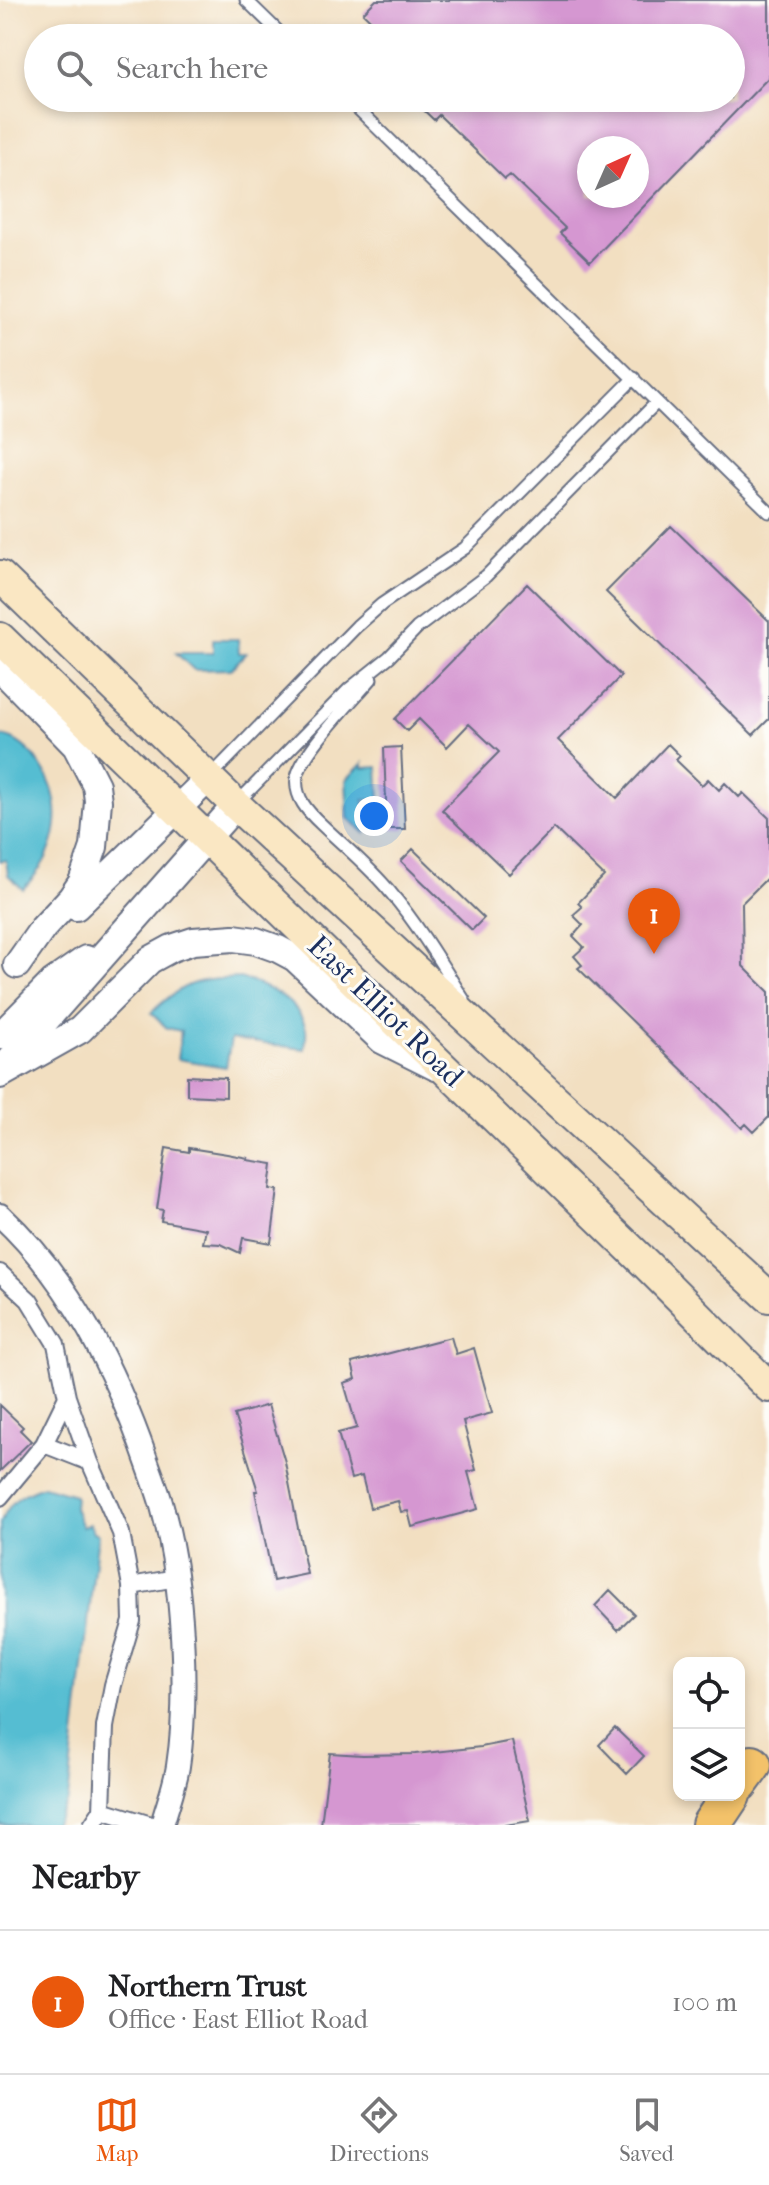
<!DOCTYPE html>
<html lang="en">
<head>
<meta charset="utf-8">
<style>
	:root { --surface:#fff; --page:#f2f2f2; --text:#202124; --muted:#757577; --line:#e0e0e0; --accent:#ea580c }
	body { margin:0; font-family:"IM FELL French Canon",serif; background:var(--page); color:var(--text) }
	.controls { position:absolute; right:24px; bottom:24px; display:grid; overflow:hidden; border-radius:16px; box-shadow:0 4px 12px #0003 }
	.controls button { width:72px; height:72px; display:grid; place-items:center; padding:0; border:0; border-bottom:2px solid var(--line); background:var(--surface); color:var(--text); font:40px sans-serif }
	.compass { position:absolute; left:577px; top:136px; width:72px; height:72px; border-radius:50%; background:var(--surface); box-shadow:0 4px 12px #0003; rotate:45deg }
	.you { position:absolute; left:374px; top:816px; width:28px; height:28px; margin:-20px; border:6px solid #fff; border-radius:50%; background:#1a73e8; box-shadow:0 0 0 12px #1a73e833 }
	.badge { display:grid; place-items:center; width:52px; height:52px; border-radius:50%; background:var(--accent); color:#fff; font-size:26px; font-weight:700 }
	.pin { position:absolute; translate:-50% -66px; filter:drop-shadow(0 2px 4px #0008) }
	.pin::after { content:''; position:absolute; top:42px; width:28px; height:24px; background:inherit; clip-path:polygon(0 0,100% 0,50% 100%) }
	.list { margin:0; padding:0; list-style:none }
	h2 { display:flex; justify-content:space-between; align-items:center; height:104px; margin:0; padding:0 32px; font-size:34px }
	h2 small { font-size:26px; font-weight:400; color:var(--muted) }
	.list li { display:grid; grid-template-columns:52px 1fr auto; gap:24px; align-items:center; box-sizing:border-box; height:144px; padding:0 32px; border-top:2px solid var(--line) }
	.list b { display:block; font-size:30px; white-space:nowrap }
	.list p { margin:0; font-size:26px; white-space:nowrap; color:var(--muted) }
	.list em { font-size:26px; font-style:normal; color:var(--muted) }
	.icon { flex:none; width:44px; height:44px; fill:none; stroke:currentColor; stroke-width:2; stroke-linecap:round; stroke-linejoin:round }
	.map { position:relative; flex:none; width:769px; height:1825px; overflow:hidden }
	.search { position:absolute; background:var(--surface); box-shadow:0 4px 12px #0003; left:24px; right:24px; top:24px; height:88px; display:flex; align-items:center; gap:20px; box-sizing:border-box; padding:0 28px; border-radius:44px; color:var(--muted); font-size:30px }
	.sheet { height:248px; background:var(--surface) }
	nav { display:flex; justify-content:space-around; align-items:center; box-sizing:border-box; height:112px; border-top:2px solid var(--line); background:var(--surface); font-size:22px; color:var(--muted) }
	nav a { display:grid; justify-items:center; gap:4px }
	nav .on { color:var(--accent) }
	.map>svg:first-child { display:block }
	.water { fill:#55bdd2; stroke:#387698; stroke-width:2 }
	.building { fill:#d597d1; fill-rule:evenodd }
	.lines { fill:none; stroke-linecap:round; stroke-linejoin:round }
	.service-casing { stroke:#666d81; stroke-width:15 }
	.pedestrian-casing { stroke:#666d81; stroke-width:20 }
	.minor-casing { stroke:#666d81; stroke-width:26 }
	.tertiary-casing { stroke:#666d81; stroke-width:30 }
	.secondary-casing { stroke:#666d81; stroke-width:34 }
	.motorway-casing { stroke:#666d81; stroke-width:42 }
	.service { stroke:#fff; stroke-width:11 }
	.pedestrian { stroke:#fff; stroke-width:16 }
	.minor { stroke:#fff; stroke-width:22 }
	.tertiary { stroke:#fff; stroke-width:26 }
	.secondary { stroke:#fae7c3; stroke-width:30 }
	.motorway { stroke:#f3c26a; stroke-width:38 }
	.labels { text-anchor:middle; stroke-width:6; stroke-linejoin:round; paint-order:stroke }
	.street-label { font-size:30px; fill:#1b2f5e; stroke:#fdfcf7 }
</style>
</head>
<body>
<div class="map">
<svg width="769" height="1825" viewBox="0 0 769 1825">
	<rect width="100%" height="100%" fill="#fdfcf7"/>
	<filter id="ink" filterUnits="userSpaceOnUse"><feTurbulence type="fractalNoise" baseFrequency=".0125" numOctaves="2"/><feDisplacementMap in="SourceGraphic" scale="16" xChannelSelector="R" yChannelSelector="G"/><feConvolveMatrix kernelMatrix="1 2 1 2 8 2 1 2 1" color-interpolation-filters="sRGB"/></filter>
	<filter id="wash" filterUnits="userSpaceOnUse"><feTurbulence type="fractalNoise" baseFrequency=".006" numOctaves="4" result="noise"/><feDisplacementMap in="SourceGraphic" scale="32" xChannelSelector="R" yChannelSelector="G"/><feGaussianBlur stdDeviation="1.8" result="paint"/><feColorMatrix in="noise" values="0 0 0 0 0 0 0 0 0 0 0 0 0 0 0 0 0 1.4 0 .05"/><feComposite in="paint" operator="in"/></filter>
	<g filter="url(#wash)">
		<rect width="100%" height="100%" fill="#f2dfc1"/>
		<path class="water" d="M 213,639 L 238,639 L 239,653 L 246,653 L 231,669 L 194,670 L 176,653 L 213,653 Z
			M 0,736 C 15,737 27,748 36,759 C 69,802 60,852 23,889 L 8,875 L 6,860 L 0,861 Z
			M 363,763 L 363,768 L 378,767 L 380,800 L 364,800 L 365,833 L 348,818 L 346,780 Z
			M 240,978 C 266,986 298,999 306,1029 C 307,1035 305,1043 305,1049 L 231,1039 L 226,1067 L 177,1059 L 181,1031 L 167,1028 L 151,1013 C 184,981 195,980 240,978 Z
			M 43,1486 L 75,1495 L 74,1508 L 82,1527 L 90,1524 L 93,1532 L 98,1534 L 68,1799 L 54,1825 L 0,1825 L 0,1523 C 11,1500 19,1495 43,1486 Z"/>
		<g id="blocks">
			<path class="building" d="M 376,0 L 769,0 L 769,77 L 590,262 L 560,233 L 565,228 L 510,175 L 505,179 L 439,115 L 434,120 L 411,98 L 731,98 L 731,38 L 389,38 L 363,13 ZM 589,148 L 637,148 L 637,196 L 589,196 Z
				M 671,526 L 769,621 L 769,719 L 753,735 L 606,592 Z
				M 527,584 L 621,676 L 558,740 L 617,798 L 668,744 L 680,756 L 676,760 L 702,785 L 708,779 L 719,790 L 725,783 L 739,797 L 743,793 L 769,818 L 769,876 L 742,903 L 743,966 L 769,992 L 769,1117 L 754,1132 L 746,1124 L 742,1128 L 578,968 L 582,965 L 574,956 L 584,947 L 573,936 L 583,925 L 573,915 L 582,907 L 578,903 L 604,876 L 554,828 L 509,874 L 442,810 L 499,752 L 469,724 L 447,747 L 419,719 L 407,731 L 395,719 Z
				M 401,747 L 405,829 L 387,829 L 384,748 Z
				M 413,849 L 484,918 L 472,930 L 401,861 Z
				M 187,1076 L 226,1078 L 226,1097 L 187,1095 Z
				M 166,1148 L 189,1152 L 189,1148 L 227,1154 L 248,1158 L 247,1160 L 273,1164 L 270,1189 L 278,1190 L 271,1243 L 243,1238 L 240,1253 L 221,1244 L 203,1243 L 206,1229 L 161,1221 L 163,1210 L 157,1209 Z
				M 451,1337 L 456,1354 L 474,1348 L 492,1413 L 463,1421 L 476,1470 L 468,1472 L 478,1509 L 412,1527 L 408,1511 L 401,1512 L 398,1501 L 370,1508 L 362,1476 L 351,1479 L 338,1433 L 357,1428 L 344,1383 L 356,1379 L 352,1363 Z
				M 0,1405 L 23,1427 L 20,1430 L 31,1441 L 0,1471 Z
				M 268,1405 L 285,1462 L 307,1574 L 273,1581 L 255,1491 L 258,1491 L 234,1415 Z
				M 610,1590 L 634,1614 L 618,1630 L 595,1606 Z
				M 615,1728 L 644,1756 L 627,1774 L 599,1745 Z
				M 512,1741 L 530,1821 L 505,1825 L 321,1825 L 330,1753 L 363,1755 L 415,1754 L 481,1747 Z"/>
		</g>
	</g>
	<g filter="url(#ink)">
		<use href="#blocks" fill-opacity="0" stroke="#666d81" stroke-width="2"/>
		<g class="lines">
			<defs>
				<path id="service" d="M 246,0 L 285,38
					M 347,98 L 769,512
					M 371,679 C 353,700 302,752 297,777 C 294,797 308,812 321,824 C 345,847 371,868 391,893 C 418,925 442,965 464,1000
					M 210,777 L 357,626 L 382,604 L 465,548 L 634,378
					M 236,804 L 349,689 L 389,657 L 417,628 L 486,576 L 657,402"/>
				<path id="pedestrian" d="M 0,1273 L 29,1300 L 56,1344 L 67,1397 L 90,1462 L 121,1533 L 131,1586 L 132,1621 L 113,1685 L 105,1727 L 102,1810 L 92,1825
					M 44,1444 L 67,1397
					M 0,1497 L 44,1444 L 90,1462
					M 131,1586 L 176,1578
					M 102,1810 L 151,1825"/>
				<path id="minor" d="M 0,1215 C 72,1282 115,1370 147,1462 C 153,1479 160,1496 164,1514 C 183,1585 189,1693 178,1766 C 175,1786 167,1806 162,1825"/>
				<path id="tertiary" d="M 0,668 L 76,746 L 96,785 L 98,801 L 94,847 L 82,882 L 71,898 L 43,928 L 17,965
					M 76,907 L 209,778
					M 0,1036 L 53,982 L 86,959
					M 8,1063 L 236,805
					M 0,1075 L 80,1030 L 150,960 L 172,948 L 193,941 L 234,938 L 256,941 L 278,949 L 295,958 L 382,1040 L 436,1067"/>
				<path id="secondary" d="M 0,576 L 236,805 L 769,1297
					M 0,638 L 646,1264 L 769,1387"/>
				<path id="motorway" d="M 739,1783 L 752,1765
					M 711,1825 L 731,1795"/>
			</defs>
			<use href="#service" class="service-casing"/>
			<use href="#pedestrian" class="pedestrian-casing"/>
			<use href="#minor" class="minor-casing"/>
			<use href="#tertiary" class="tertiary-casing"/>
			<use href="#secondary" class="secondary-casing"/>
			<use href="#motorway" class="motorway-casing"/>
			<use href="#service" class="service"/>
			<use href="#pedestrian" class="pedestrian"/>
			<use href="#minor" class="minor"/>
			<use href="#tertiary" class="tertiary"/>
			<use href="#secondary" class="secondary"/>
			<use href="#motorway" class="motorway"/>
		</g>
	</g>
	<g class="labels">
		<g class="street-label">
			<text transform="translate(386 1011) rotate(44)" y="10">East Elliot Road</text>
		</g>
	</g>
</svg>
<div class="controls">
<button><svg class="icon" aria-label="locate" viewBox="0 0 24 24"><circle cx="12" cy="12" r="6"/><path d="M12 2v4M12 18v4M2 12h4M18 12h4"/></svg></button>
<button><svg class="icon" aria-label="layers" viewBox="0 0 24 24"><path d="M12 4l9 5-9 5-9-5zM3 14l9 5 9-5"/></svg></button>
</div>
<svg class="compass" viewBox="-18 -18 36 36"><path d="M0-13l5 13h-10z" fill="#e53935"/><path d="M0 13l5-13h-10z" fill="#757577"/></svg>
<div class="you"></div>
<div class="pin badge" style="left:654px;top:954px">1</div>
<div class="search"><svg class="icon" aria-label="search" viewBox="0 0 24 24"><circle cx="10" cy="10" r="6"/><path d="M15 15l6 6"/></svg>Search here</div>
</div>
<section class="sheet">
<h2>Nearby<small></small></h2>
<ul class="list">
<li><span class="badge">1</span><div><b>Northern Trust</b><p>Office · East Elliot Road</p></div><em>100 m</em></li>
</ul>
</section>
<nav>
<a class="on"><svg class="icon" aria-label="map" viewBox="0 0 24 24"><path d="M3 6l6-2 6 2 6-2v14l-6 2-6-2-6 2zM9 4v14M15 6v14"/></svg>Map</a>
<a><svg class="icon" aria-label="directions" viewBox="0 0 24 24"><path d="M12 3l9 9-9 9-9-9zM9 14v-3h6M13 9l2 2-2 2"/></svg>Directions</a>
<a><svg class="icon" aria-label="saved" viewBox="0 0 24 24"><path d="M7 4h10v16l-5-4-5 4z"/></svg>Saved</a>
</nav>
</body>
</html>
